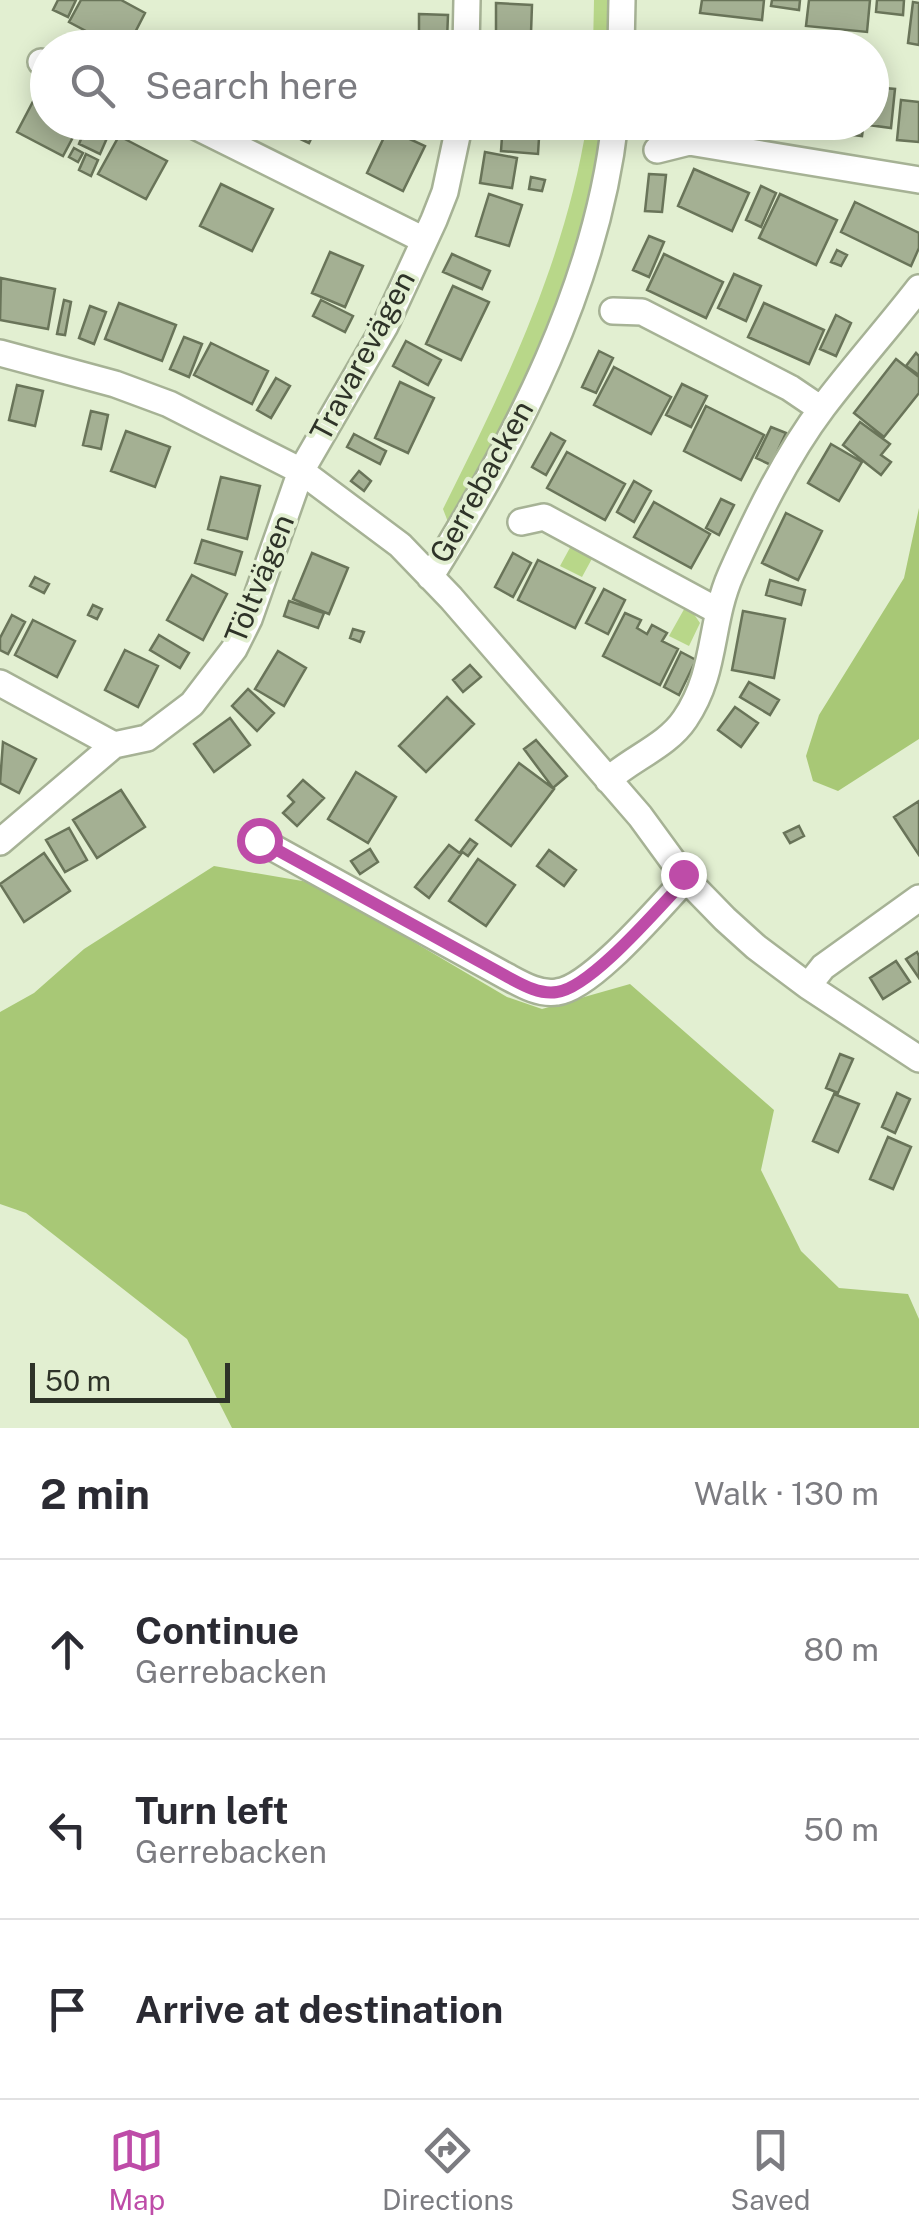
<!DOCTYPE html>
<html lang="en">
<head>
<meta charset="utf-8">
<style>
	:root { --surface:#fff; --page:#f7f7f7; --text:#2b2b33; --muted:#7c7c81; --line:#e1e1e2; --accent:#be4ca8 }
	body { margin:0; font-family:"Public Sans",sans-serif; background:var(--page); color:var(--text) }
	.scale { position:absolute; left:30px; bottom:25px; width:200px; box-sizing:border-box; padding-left:10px; border:5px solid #2e3328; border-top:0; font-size:28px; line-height:35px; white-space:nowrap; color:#2e3328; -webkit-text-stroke:8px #e2efd1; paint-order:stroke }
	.stop { position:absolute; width:30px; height:30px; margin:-22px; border:8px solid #be4ca8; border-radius:50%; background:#fff }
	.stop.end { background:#be4ca8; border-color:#fff; box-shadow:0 2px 10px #0008 }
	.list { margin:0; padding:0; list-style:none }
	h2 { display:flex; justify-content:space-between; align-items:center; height:130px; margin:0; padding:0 40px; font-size:42px }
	h2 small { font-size:32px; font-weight:400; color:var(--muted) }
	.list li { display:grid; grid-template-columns:65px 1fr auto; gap:30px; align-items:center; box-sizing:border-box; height:180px; padding:0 40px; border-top:2px solid var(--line) }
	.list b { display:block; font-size:38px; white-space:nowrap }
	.list p { margin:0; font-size:32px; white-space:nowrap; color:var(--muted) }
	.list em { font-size:32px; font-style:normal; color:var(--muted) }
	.icon { flex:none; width:55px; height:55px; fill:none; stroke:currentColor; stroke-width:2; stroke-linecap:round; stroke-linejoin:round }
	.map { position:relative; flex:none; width:919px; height:1428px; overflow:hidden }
	.search { position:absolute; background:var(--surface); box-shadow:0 5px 25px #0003; left:30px; right:30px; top:30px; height:110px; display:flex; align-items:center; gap:25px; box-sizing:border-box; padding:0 35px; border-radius:55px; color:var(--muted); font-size:38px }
	.sheet { height:670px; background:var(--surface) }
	nav { display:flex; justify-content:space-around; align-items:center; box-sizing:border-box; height:140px; border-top:2px solid var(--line); background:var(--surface); font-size:28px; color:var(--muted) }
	nav a { display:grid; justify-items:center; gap:5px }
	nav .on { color:var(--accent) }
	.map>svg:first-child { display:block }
	.green { fill:#b8d789 }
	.forest { fill:#a8c876 }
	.building { fill:#a4b093; stroke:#697459; stroke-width:2.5 }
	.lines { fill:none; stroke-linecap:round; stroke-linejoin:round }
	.minor-casing { stroke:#a6b295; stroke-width:30 }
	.minor { stroke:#fff; stroke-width:25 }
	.route { stroke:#be4ca8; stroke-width:12 }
	.labels { text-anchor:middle; stroke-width:8; stroke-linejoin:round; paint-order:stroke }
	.street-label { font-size:30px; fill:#2e3328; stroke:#e2efd1 }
</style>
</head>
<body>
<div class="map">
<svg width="919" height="1428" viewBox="0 0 919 1428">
	<rect width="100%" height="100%" fill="#e2efd1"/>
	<path class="green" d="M 594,0 L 612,0 L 610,47 L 593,48 Z
		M 587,123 L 603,123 C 583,268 521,396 451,523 L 448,522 L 443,509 C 505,385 565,262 587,123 Z
		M 572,544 L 594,555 L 582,577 L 560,566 Z
		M 687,604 L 700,623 L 689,646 L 669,636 Z"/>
	<path class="forest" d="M 919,508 L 919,739 L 838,791 L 813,781 L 806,756 L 819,715 L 904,578 Z
		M 214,866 L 314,883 L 507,997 L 542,1009 L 630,984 L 774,1110 L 761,1170 L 801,1251 L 839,1288 L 908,1294 L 919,1319 L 919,1428 L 232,1428 L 187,1339 L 26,1213 L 0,1204 L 0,1012 L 34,993 L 84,949 Z"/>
	<path class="building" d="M 58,0 L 76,0 L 68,17 L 53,10 Z
		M 81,0 L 121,0 L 145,13 L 127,48 L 118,48 L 69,22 Z
		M 702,0 L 764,0 L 762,20 L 700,13 Z
		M 772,0 L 800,0 L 799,10 L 771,6 Z
		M 809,0 L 870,0 L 867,32 L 806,26 Z
		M 877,0 L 904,0 L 903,15 L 876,12 Z
		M 913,2 L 919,3 L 919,45 L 908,43 Z
		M 496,3 L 532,5 L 531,33 L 496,32 Z
		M 419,14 L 448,15 L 447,40 L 419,39 Z
		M 178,32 L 210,48 L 170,48 Z
		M 144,33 L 163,43 L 160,48 L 137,48 Z
		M 873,87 L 895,89 L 891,128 L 869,125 L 872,122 Z
		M 37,94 L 48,99 L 48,122 L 81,122 L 63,156 L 17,132 Z
		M 901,100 L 919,102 L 919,142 L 897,140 Z
		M 88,122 L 114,122 L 100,154 L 79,144 Z
		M 264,122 L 319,122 L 309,143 Z
		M 503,122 L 540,122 L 538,154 L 501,151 Z
		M 788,122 L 864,122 L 862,136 L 787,127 Z
		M 388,129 L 425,146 L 403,191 L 367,173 Z
		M 119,136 L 167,161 L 146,199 L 98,174 Z
		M 74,148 L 83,153 L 78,162 L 69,157 Z
		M 485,152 L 517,158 L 512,188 L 480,183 Z
		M 86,154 L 98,160 L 91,176 L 79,170 Z
		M 694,169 L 749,193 L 732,231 L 678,206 Z
		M 649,174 L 666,175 L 662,212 L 645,211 Z
		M 531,177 L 545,180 L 542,191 L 529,189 Z
		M 221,184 L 273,209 L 252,251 L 200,226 Z
		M 761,186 L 776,193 L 761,227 L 746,220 Z
		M 489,194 L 522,205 L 509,246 L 476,236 Z
		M 780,194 L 837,220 L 816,265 L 759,238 Z
		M 855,202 L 919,233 L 919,248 L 911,266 L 841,232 Z
		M 649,236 L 664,242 L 649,277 L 633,270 Z
		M 837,250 L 847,255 L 841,266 L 831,262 Z
		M 330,252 L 363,266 L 345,307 L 312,293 Z
		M 452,254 L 490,271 L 482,289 L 443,272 Z
		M 664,254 L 723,282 L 706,318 L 647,290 Z
		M 734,274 L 761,286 L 746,321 L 718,308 Z
		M 1,278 L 55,289 L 48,329 L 0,320 Z
		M 453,286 L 489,302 L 461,360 L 426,344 Z
		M 64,300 L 71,302 L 65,335 L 57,334 Z
		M 321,300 L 353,316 L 345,332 L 313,316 Z
		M 119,303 L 176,325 L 162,361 L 105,339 Z
		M 764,303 L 824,330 L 809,364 L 748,337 Z
		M 90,306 L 106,312 L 94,344 L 79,338 Z
		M 836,315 L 851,323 L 836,356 L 820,349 Z
		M 184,337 L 202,344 L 189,377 L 170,369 Z
		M 406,341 L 441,360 L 428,385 L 393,366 Z
		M 211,343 L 268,371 L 252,404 L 194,375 Z
		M 599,351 L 613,358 L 596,393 L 582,387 Z
		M 916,353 L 919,356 L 919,375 L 906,366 Z
		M 896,359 L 919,377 L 919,393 L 884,437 L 854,413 Z
		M 614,367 L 671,397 L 651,434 L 594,405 Z
		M 276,378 L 290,386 L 271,418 L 257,410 Z
		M 400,382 L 434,398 L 408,453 L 375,438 Z
		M 682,384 L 707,396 L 691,427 L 666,415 Z
		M 17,385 L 43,391 L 35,426 L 9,420 Z
		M 706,406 L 764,435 L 741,480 L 684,451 Z
		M 91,411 L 108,415 L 101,449 L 83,445 Z
		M 860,422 L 890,444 L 881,455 L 891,462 L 881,475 L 843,445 Z
		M 771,427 L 786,433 L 771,465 L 756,458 Z
		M 126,431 L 170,447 L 155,487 L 111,471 Z
		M 551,433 L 565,441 L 546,475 L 532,467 Z
		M 354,434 L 386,451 L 380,464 L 347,447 Z
		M 831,444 L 862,462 L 839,501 L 808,483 Z
		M 567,452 L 625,484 L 605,520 L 547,488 Z
		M 359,471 L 371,481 L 364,491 L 351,481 Z
		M 221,477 L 260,486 L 247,539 L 208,529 Z
		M 634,481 L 651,491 L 634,522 L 617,512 Z
		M 721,499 L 734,505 L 719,535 L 706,528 Z
		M 654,502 L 710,534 L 691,568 L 634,537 Z
		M 786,513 L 822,531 L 798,580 L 762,563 Z
		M 202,540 L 242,552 L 235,575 L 195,563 Z
		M 312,553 L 348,568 L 329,614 L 293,599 Z
		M 513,553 L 531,563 L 513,597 L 495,587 Z
		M 538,560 L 595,588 L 575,628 L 518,600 Z
		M 192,575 L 227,594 L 203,640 L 167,620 Z
		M 35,577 L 49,584 L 44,593 L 30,586 Z
		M 770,580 L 805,590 L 801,605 L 766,595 Z
		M 604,589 L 625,600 L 608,634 L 586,623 Z
		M 289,601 L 324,613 L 318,628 L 284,616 Z
		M 93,605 L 102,609 L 97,619 L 88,615 Z
		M 743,611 L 785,619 L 774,678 L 732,670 Z
		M 625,613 L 641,620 L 637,628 L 647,634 L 652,625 L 667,633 L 662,641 L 678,649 L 660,685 L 603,656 Z
		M 12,615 L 25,622 L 8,654 L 0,650 L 0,638 Z
		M 33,620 L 75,641 L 57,677 L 15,655 Z
		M 353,629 L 364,632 L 360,642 L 350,638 Z
		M 159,635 L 189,653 L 180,668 L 150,650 Z
		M 125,650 L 158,666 L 138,707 L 105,690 Z
		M 278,651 L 306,668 L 284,706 L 255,689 Z
		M 681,652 L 696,660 L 679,695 L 664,687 Z
		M 470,665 L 481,677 L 463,692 L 453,680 Z
		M 749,682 L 779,700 L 770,715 L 740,697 Z
		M 248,689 L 274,713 L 257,731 L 232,706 Z
		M 447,697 L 474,724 L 426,772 L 399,746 Z
		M 735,707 L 758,723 L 741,747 L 718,730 Z
		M 230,718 L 250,745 L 214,772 L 194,744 Z
		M 536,740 L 567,776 L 553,788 L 524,749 Z
		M 3,742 L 36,759 L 19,793 L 0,783 Z
		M 519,763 L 554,789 L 511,846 L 476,820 Z
		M 356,772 L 396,797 L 368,843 L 328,819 Z
		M 303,780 L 324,798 L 297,826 L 283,813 L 294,802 L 288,796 Z
		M 121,790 L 145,827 L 97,858 L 73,820 Z
		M 919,801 L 919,855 L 894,817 Z
		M 799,826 L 804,836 L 790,843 L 784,833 Z
		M 69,828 L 87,860 L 65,872 L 46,840 Z
		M 470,839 L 477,844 L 468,856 L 461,851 Z
		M 449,845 L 461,854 L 429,898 L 415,887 Z
		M 370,849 L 378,862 L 360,874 L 351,861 Z
		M 549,850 L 576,870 L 564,886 L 537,866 Z
		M 44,853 L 70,891 L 24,922 L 0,884 Z
		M 478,859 L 515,885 L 486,926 L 449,901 Z
		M 917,952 L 919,956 L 919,978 L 906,959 Z
		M 896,961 L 910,982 L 883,999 L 870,978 Z
		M 840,1054 L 853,1059 L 838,1093 L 826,1088 Z
		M 897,1093 L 910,1099 L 895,1133 L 882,1127 Z
		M 834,1094 L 859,1104 L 838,1152 L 813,1141 Z
		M 888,1137 L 911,1147 L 893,1189 L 870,1179 Z"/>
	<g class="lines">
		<defs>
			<path id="minor" d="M 466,48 L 467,0
				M 621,48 L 622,0
				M 41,62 L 48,63
				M 187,122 L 424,240
				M 657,150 L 689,142 L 919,180
				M 613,311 L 642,312 L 790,388 L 821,409
				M 0,353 L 115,384 L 169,404 L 301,471 L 400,545 L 451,598 L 640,816 L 686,879 L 725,919 L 756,947 L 808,986 L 919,1059
				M 521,522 L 544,517 L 718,611
				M 430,577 C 516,440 597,285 615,122
				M 0,683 L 114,745
				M 608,780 C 632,758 667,746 685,719 C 717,672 709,624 731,574 C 756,518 786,456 823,407 C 854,366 888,328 919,288
				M 259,840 L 506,976 C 521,984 539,995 557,992 C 592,988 660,906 686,879
				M 0,842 L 114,745 L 147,738 L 192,704 L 234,649 L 249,619 L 301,471 L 385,326 L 434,220 L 445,192 L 460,122
				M 808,986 L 823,967 L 919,898"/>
		</defs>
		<use href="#minor" class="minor-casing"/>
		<use href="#minor" class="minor"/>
	</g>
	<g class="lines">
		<path class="route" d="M 259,840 L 506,976 C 521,984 539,995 557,992 C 591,988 660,906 686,879 L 683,874"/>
	</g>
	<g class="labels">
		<g class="street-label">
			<text transform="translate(363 356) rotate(-62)" y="10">Travarevägen</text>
			<text transform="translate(482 482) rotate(-61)" y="10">Gerrebacken</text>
			<text transform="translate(260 579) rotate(-68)" y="10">Töltvägen</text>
		</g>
	</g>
</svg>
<div class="scale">50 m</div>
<div class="stop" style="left:259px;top:840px"></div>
<div class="stop end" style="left:683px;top:874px"></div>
<div class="search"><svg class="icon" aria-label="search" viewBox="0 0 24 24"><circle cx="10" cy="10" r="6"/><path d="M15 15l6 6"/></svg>Search here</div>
</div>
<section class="sheet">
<h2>2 min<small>Walk · 130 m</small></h2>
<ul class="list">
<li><svg class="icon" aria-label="ahead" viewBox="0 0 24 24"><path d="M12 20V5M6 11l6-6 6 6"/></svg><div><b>Continue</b><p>Gerrebacken</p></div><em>80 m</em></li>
<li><svg class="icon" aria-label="left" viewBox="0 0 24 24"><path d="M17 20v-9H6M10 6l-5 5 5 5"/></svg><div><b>Turn left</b><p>Gerrebacken</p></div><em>50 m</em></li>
<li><svg class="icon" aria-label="arrive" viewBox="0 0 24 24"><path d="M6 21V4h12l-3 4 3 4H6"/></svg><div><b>Arrive at destination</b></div></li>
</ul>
</section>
<nav>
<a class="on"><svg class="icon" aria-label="map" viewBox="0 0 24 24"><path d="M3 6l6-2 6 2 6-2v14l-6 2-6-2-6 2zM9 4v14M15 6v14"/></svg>Map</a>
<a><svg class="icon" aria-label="directions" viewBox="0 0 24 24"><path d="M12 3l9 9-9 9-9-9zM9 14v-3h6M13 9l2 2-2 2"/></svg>Directions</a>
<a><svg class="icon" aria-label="saved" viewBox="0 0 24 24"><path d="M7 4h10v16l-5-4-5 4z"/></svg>Saved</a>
</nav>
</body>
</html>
